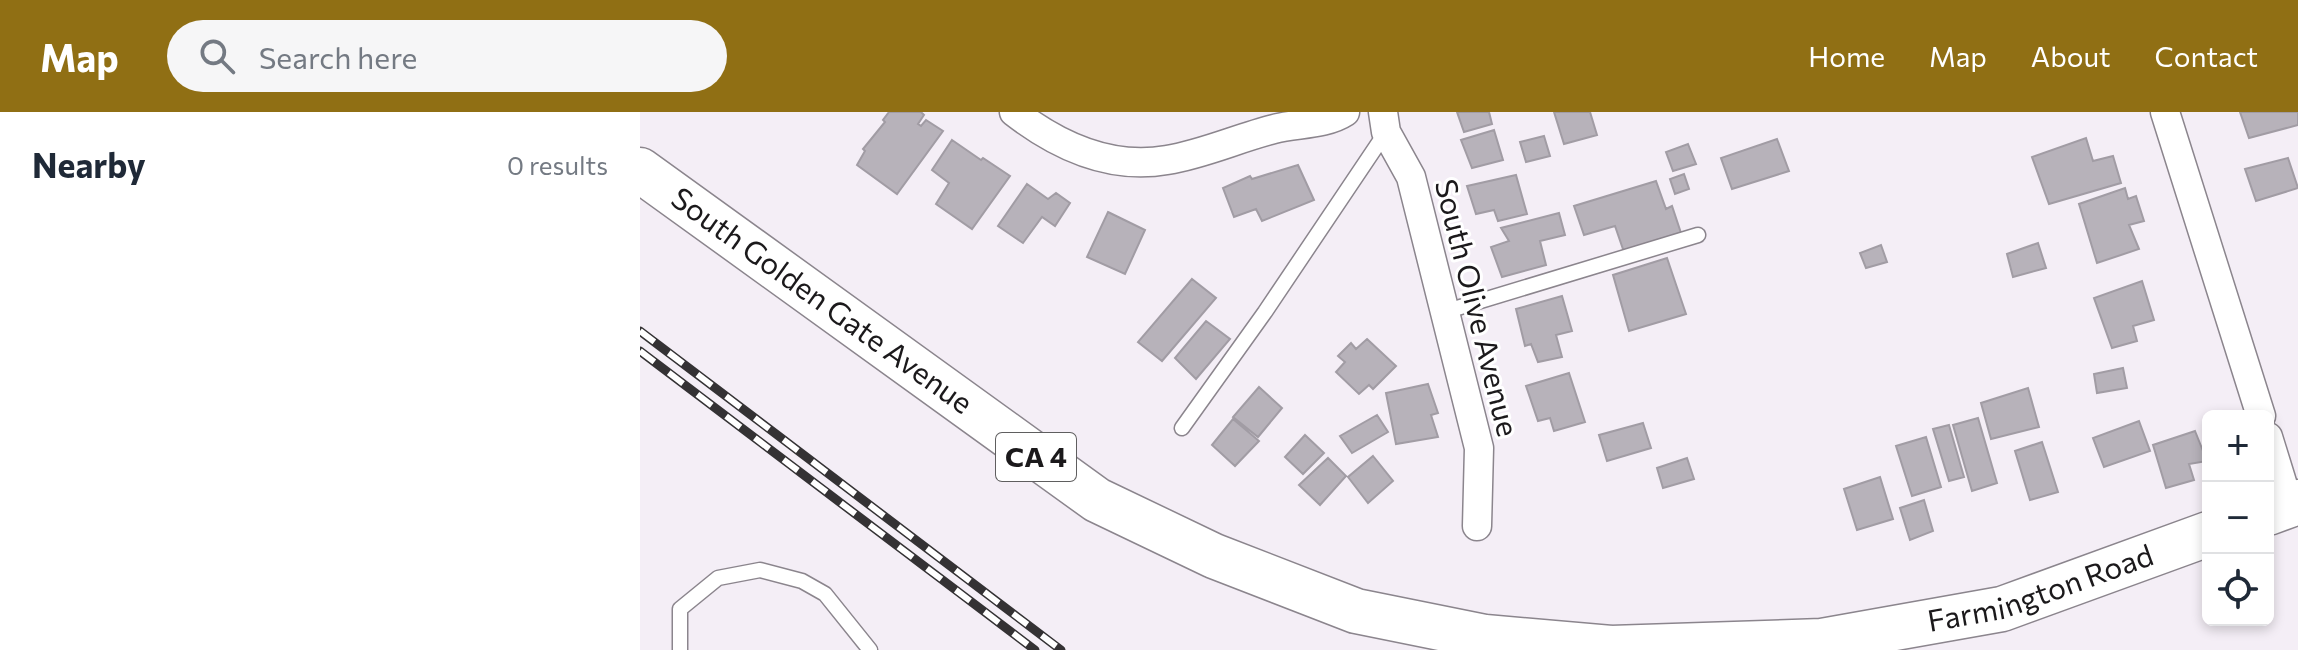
<!DOCTYPE html>
<html lang="en">
<head>
<meta charset="utf-8">
<style>
	:root { --surface:#fff; --page:#f6f6f7; --text:#1f2937; --muted:#747a83; --line:#e0e1e3; --accent:#906f14 }
	body { margin:0; font-family:Commissioner,sans-serif; background:var(--page); color:var(--text) }
	.controls { position:absolute; right:24px; bottom:24px; display:grid; overflow:hidden; border-radius:12px; box-shadow:0 4px 12px #0003 }
	.controls button { width:72px; height:72px; display:grid; place-items:center; padding:0; border:0; border-bottom:2px solid var(--line); background:var(--surface); color:var(--text); font:40px sans-serif }
	.list { margin:0; padding:0; list-style:none }
	h2 { display:flex; justify-content:space-between; align-items:center; height:104px; margin:0; padding:0 32px; font-size:34px }
	h2 small { font-size:26px; font-weight:400; color:var(--muted) }
	.icon { flex:none; width:44px; height:44px; fill:none; stroke:currentColor; stroke-width:2; stroke-linecap:round; stroke-linejoin:round }
	.map { position:relative; flex:none; width:1658px; height:538px; overflow:hidden }
	header { display:flex; align-items:center; gap:48px; box-sizing:border-box; height:112px; padding:0 40px; background:var(--accent); color:#fff }
	header strong { font-size:38px }
	nav { display:flex; gap:44px; margin-inline-start:auto; font-size:28px }
	.search { width:560px; height:72px; background:var(--page); display:flex; align-items:center; gap:20px; box-sizing:border-box; padding:0 28px; border-radius:44px; color:var(--muted); font-size:30px }
	main { display:flex }
	aside { flex:1; background:var(--surface) }
	.map>svg:first-child { display:block }
	.building { fill:#b7b2ba; stroke:#a19ca4; stroke-width:2 }
	.lines { fill:none; stroke-linecap:round; stroke-linejoin:round }
	.service-casing { stroke:#8b858d; stroke-width:17 }
	.minor-casing { stroke:#8b858d; stroke-width:31 }
	.primary-casing { stroke:#8b858d; stroke-width:47 }
	.service { stroke:#fff; stroke-width:14 }
	.minor { stroke:#fff; stroke-width:28 }
	.primary { stroke:#fff; stroke-width:44 }
	.rail-casing { stroke:#343234; stroke-width:9 }
	.rail { stroke:#fff; stroke-width:6; stroke-dasharray:18; stroke-linecap:butt }
	.labels { text-anchor:middle; stroke-width:6; stroke-linejoin:round; paint-order:stroke }
	.shield { fill:#fff; stroke:#5f5e5f; stroke-width:2 }
	.shield-label { font-size:28px; font-weight:bold; fill:#1b191b }
	.street-label { font-size:30px; fill:#1b191b; stroke:#fff }
</style>
</head>
<body>
<header>
<strong>Map</strong>
<div class="search"><svg class="icon" aria-label="search" viewBox="0 0 24 24"><circle cx="10" cy="10" r="6"/><path d="M15 15l6 6"/></svg>Search here</div>
<nav><a>Home</a><a>Map</a><a>About</a><a>Contact</a></nav>
</header>
<main>
<aside>
<h2>Nearby<small>0 results</small></h2>
<ul class="list">
</ul>
</aside>
<div class="map">
<svg width="1658" height="538" viewBox="0 0 1658 538">
	<rect width="100%" height="100%" fill="#f4eef6"/>
	<path class="building" d="M 249,0 L 281,0 L 284,3 L 278,12 L 281,14 L 286,8 L 303,19 L 257,82 L 217,53 L 225,39 L 223,37 L 245,10 L 243,8 Z
		M 817,0 L 849,0 L 852,12 L 824,20 Z
		M 914,0 L 950,0 L 957,23 L 924,32 Z
		M 1600,0 L 1658,0 L 1658,13 L 1609,26 Z
		M 854,18 L 863,48 L 832,56 L 821,28 Z
		M 904,24 L 910,44 L 886,50 L 880,30 Z
		M 1446,26 L 1453,49 L 1473,44 L 1481,71 L 1409,92 L 1392,45 Z
		M 1137,27 L 1149,59 L 1092,77 L 1081,46 Z
		M 312,28 L 341,48 L 343,46 L 370,64 L 332,117 L 296,92 L 309,71 L 292,58 Z
		M 1048,32 L 1056,52 L 1033,59 L 1026,40 Z
		M 1648,46 L 1658,76 L 1616,89 L 1605,57 Z
		M 658,53 L 674,88 L 622,109 L 616,97 L 594,105 L 583,76 L 610,64 L 612,67 Z
		M 1044,62 L 1049,77 L 1035,82 L 1030,67 Z
		M 876,63 L 887,102 L 858,109 L 854,98 L 836,102 L 827,74 Z
		M 1016,69 L 1026,97 L 1032,94 L 1042,124 L 984,140 L 975,114 L 944,123 L 934,94 Z
		M 387,72 L 408,87 L 416,81 L 430,91 L 415,114 L 402,105 L 383,131 L 358,114 Z
		M 1485,76 L 1488,87 L 1496,84 L 1504,109 L 1489,113 L 1499,137 L 1457,151 L 1439,92 Z
		M 468,100 L 505,118 L 485,162 L 447,145 Z
		M 919,101 L 925,123 L 900,129 L 906,153 L 862,165 L 851,135 L 869,129 L 861,116 Z
		M 1398,131 L 1406,156 L 1373,165 L 1367,142 Z
		M 1241,133 L 1247,150 L 1226,156 L 1220,141 Z
		M 1027,146 L 1046,202 L 989,219 L 973,163 Z
		M 552,167 L 576,186 L 522,249 L 498,230 Z
		M 1502,169 L 1514,208 L 1493,214 L 1497,229 L 1472,236 L 1454,186 Z
		M 922,184 L 932,219 L 916,223 L 922,245 L 898,250 L 891,232 L 885,234 L 876,197 Z
		M 566,209 L 590,227 L 556,267 L 535,246 Z
		M 727,227 L 756,254 L 733,277 L 729,273 L 719,282 L 696,260 L 705,250 L 698,244 L 711,231 L 716,237 Z
		M 1483,256 L 1487,276 L 1457,281 L 1454,262 Z
		M 929,261 L 945,310 L 914,319 L 910,306 L 898,309 L 886,274 Z
		M 788,272 L 798,301 L 791,303 L 798,325 L 756,332 L 746,281 Z
		M 619,275 L 642,296 L 618,325 L 593,305 Z
		M 1388,276 L 1399,315 L 1351,327 L 1341,291 Z
		M 737,303 L 748,320 L 712,341 L 700,324 Z
		M 1338,306 L 1357,371 L 1332,379 L 1313,313 Z
		M 593,307 L 619,329 L 595,354 L 572,333 Z
		M 1499,309 L 1510,339 L 1464,355 L 1453,326 Z
		M 1003,311 L 1011,336 L 967,349 L 959,323 Z
		M 1309,313 L 1324,365 L 1309,369 L 1293,317 Z
		M 1555,319 L 1567,349 L 1549,352 L 1554,368 L 1526,376 L 1513,333 Z
		M 665,323 L 684,341 L 663,362 L 645,345 Z
		M 1286,325 L 1301,375 L 1272,384 L 1256,334 Z
		M 1402,330 L 1418,380 L 1390,388 L 1375,339 Z
		M 733,344 L 753,369 L 728,391 L 708,365 Z
		M 688,346 L 706,364 L 680,393 L 659,373 Z
		M 1047,346 L 1054,367 L 1023,376 L 1017,356 Z
		M 1240,365 L 1253,407 L 1217,418 L 1204,377 Z
		M 1284,388 L 1293,419 L 1270,428 L 1260,396 Z"/>
	<g class="lines">
		<defs>
			<path id="service" d="M 804,200 L 1058,123
				M 542,316 L 625,200 L 746,20
				M 40,538 L 40,497 L 78,466 L 120,458 L 162,469 L 185,482 L 230,538"/>
			<path id="minor" d="M 374,0 C 418,34 470,58 527,48 C 564,42 598,26 634,17 C 656,11 685,13 705,0
				M 743,0 L 746,20 L 771,65 L 839,336 L 837,414
				M 1525,0 L 1621,304
				M 1628,325 L 1649,393"/>
			<g id="primary">
				<path id="s1" d="M 0,58 L 457,388 L 574,444 L 716,499 L 845,525 L 971,536 L 1182,529 L 1362,497 L 1568,422"/>
				<path d="M 1628,401 L 1658,390"/>
			</g>
		</defs>
		<use href="#service" class="service-casing"/>
		<use href="#minor" class="minor-casing"/>
		<use href="#primary" class="primary-casing"/>
		<use href="#service" class="service"/>
		<use href="#minor" class="minor"/>
		<use href="#primary" class="primary"/>
		<defs>
			<path id="rail" d="M 0,219 L 421,538
				M 0,239 L 395,538"/>
		</defs>
		<use href="#rail" class="rail-casing"/>
		<use href="#rail" class="rail"/>
	</g>
	<g class="labels">
		<rect class="shield" x="356" y="321" width="80" height="48" rx="6"/>
		<g class="shield-label">
			<text x="396" y="355">CA 4</text>
		</g>
		<g class="street-label">
			<text dy="10" stroke="none"><textPath href="#s1" startOffset="224">South Golden Gate Avenue</textPath></text>
			<text transform="translate(836 196) rotate(76)" y="10">South Olive Avenue</text>
			<text dy="10" stroke="none"><textPath href="#s1" startOffset="1540">Farmington Road</textPath></text>
		</g>
	</g>
</svg>
<div class="controls">
<button>+</button>
<button>−</button>
<button><svg class="icon" aria-label="locate" viewBox="0 0 24 24"><circle cx="12" cy="12" r="6"/><path d="M12 2v4M12 18v4M2 12h4M18 12h4"/></svg></button>
</div>
</div>
</main>
</body>
</html>
